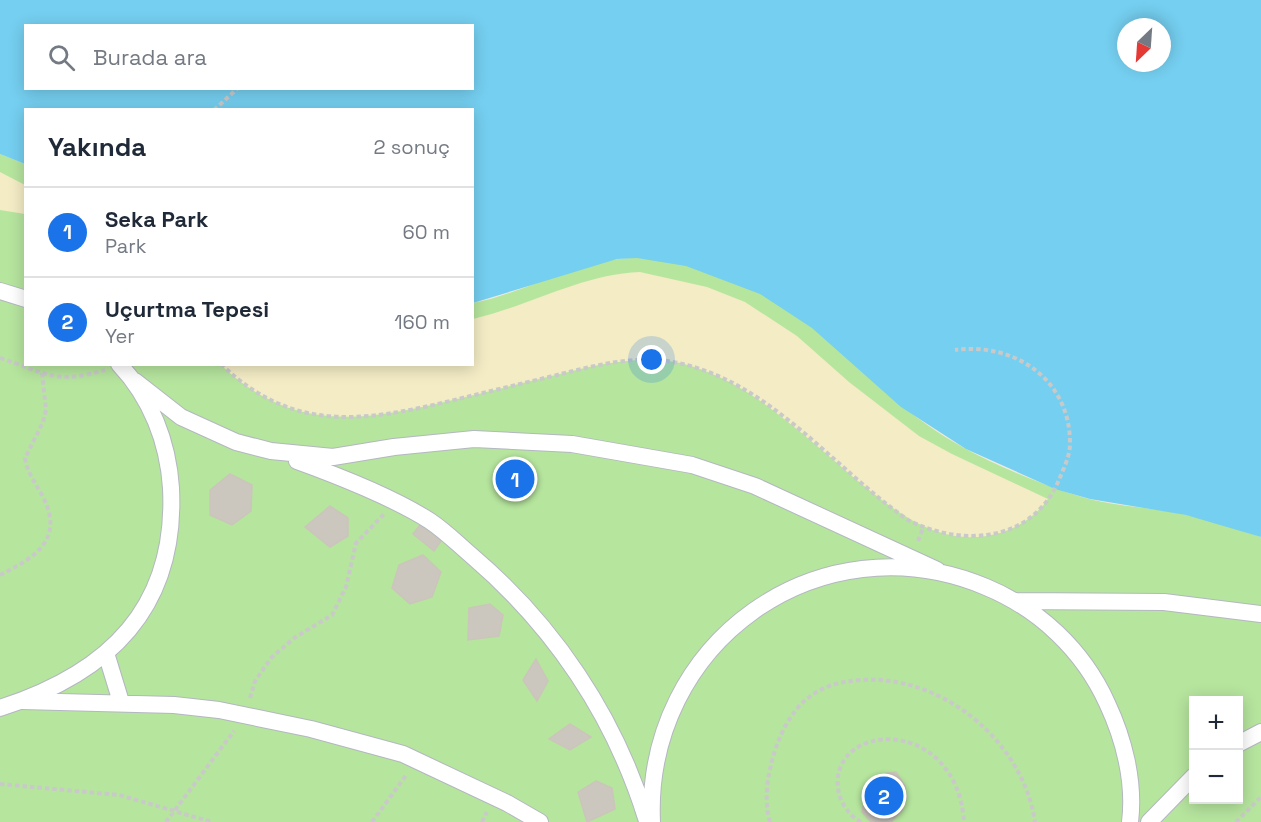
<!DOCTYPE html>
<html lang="tr">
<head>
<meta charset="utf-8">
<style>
	:root { --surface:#fff; --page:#f6f6f7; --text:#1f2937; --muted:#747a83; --line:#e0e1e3; --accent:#1a73e8 }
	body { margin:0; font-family:"Space Grotesk",sans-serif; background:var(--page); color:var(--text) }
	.controls { position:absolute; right:18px; bottom:18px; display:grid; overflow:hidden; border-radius:0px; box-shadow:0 3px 15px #0003 }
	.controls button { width:54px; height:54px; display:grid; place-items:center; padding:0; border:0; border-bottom:2px solid var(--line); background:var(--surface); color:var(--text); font:30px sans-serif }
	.compass { position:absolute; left:1117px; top:18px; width:54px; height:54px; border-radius:50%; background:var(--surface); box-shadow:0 3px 15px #0003; rotate:205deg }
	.you { position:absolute; left:652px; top:360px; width:21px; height:21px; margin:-15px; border:4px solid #fff; border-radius:50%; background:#1a73e8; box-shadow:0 0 0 9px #1a73e833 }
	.badge { display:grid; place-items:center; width:39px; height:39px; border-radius:50%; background:var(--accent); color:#fff; font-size:20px; font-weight:700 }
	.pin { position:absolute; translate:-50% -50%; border:3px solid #fff; box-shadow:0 2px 6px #0006 }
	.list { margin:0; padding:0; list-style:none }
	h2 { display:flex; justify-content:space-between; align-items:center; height:78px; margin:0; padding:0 24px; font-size:26px }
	h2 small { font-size:20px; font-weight:400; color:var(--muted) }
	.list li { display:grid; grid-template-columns:39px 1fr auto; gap:18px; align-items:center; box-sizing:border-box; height:90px; padding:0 24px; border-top:2px solid var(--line) }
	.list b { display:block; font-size:22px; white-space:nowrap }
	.list p { margin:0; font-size:20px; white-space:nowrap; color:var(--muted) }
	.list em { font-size:20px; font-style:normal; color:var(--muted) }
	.icon { flex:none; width:33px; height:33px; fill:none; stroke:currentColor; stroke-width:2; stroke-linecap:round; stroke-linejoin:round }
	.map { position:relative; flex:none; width:1261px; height:822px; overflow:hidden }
	.search { position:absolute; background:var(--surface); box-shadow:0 3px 15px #0003; left:24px; top:24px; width:450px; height:66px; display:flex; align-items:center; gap:15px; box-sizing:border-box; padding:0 21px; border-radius:0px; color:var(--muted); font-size:22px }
	.panel { position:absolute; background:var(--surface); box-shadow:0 3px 15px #0003; left:24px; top:108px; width:450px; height:258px; border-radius:0px }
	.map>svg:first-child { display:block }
	.green { fill:#b6e59e; fill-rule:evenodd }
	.sand { fill:#f3ecc5 }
	.water { fill:#75cff0; fill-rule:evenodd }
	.building { fill:#cbc7bf; stroke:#cbc5ba; stroke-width:1.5 }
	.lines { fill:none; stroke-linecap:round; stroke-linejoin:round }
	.pedestrian-casing { stroke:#b4b7c1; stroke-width:18 }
	.path { stroke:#c9c9c9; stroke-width:4; stroke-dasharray:4.5 3; stroke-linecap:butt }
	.pedestrian { stroke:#fff; stroke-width:16 }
</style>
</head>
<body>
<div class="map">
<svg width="1261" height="822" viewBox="0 0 1261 822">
	<rect width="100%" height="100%" fill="#efe9e1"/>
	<path class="green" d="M 0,154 L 25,164 L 26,364 L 472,364 L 473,303 C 526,293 584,256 638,258 C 699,260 767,290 813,328 C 863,371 907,417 966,449 C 999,467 1056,491 1093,500 C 1124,507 1156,508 1187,515 C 1212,521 1236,529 1261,537 L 1261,822 L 0,822 ZM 1194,700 L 1238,700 L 1238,800 L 1194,800 Z"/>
	<path class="sand" d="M 0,172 L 25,185 L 25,214 L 0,210 Z
		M 640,272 L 707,287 L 745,302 L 797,336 L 849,382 L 919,436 L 952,454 L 1048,499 C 1037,515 1018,528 1000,533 C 940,550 896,512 853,477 C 829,456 805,435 779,415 C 753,394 723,376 691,366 C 650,353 605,363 564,373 C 527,382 490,391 453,400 C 365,421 293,434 221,365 L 472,364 L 473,319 C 529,306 582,274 640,272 Z"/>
	<path class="water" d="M 0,0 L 1261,0 L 1261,537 L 1186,515 L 1090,499 L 1055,489 L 966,449 L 901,407 L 812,328 L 760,294 L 686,266 L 637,258 L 617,259 L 473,303 L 472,110 L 26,110 L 25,164 L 0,154 ZM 26,26 L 472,26 L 472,88 L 26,88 ZM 1126,27 L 1162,27 L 1162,63 L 1126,63 Z"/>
	<path class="building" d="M 230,474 L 252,485 L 251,511 L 232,525 L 210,515 L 210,490 Z
		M 330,506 L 348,518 L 348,536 L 330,547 L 305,527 Z
		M 420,525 L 441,541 L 434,551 L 413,534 Z
		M 423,555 L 441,572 L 432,597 L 410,604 L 392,588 L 399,565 Z
		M 490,604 L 503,615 L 499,636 L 468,640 L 469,608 Z
		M 536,659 L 548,681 L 537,701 L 523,680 Z
		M 570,724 L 591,737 L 570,750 L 549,739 Z
		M 896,772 L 905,786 L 906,798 L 902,810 L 891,822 L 871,822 L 862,812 L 867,788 L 881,774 Z
		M 596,781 L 612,788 L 615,809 L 587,822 L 578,792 Z"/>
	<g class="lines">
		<defs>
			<path id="pedestrian" d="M 0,291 L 26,299
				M 135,381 L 181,417 L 236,442 L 271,451 L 333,457 L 394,447 L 474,439 L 572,444 L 692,465 L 755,486 L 937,570
				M 297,461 C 336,475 396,499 430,521 C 445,531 458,544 472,556 C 554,626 614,715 646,818
				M 1016,601 L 1164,602 L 1261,614
				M 106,653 L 121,702
				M 22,701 L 174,705 L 219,710 L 311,729 L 403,754 L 507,803 L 540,822
				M 0,708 C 109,673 177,608 171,488 C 168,442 151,398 119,364
				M 1238,744 L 1261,732
				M 652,822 C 644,643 819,517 986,587 C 1039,609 1083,650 1107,703 C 1124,739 1135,782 1130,822
				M 1149,822 L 1194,776"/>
		</defs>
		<use href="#pedestrian" class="pedestrian-casing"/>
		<path class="path" d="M 214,110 L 238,88
			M 0,358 C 46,373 55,385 105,370
			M 221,364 C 292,433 363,422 450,401 C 487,392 524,383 561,374 C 597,365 636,355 673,362 C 768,379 833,468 908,520 C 961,547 1031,543 1058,482 C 1063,470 1070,457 1070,443 C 1070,379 1014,342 955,350
			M 918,541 L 923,528
			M 0,575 C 34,558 65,540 43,497 C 36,484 27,472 25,458 L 43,422 L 46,410 L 42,373
			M 250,698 L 255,681 L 271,658 L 294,638 L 332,615 L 346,587 L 356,543 L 384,514
			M 0,784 L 119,795 L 212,822
			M 166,822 L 234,731
			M 372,822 L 407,774
			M 482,822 L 487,812
			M 770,822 C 763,798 768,773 775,750 C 790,707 813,683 860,680 C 942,674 1023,741 1035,822
			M 861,822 C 851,817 842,805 839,794 C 823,722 956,711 964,822
			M 1236,822 L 1261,797"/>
		<use href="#pedestrian" class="pedestrian"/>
	</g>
</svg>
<div class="controls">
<button>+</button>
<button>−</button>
</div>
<svg class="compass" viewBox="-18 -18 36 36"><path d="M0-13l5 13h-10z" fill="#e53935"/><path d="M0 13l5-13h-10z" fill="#747a83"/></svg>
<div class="you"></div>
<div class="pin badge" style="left:515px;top:479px">1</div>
<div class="pin badge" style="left:884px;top:796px">2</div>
<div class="search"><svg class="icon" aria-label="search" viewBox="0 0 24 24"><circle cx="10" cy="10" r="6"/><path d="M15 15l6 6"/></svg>Burada ara</div>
<section class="panel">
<h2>Yakında<small>2 sonuç</small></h2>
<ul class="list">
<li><span class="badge">1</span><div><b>Seka Park</b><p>Park</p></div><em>60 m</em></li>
<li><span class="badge">2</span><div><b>Uçurtma Tepesi</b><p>Yer</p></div><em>160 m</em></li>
</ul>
</section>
</div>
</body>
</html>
